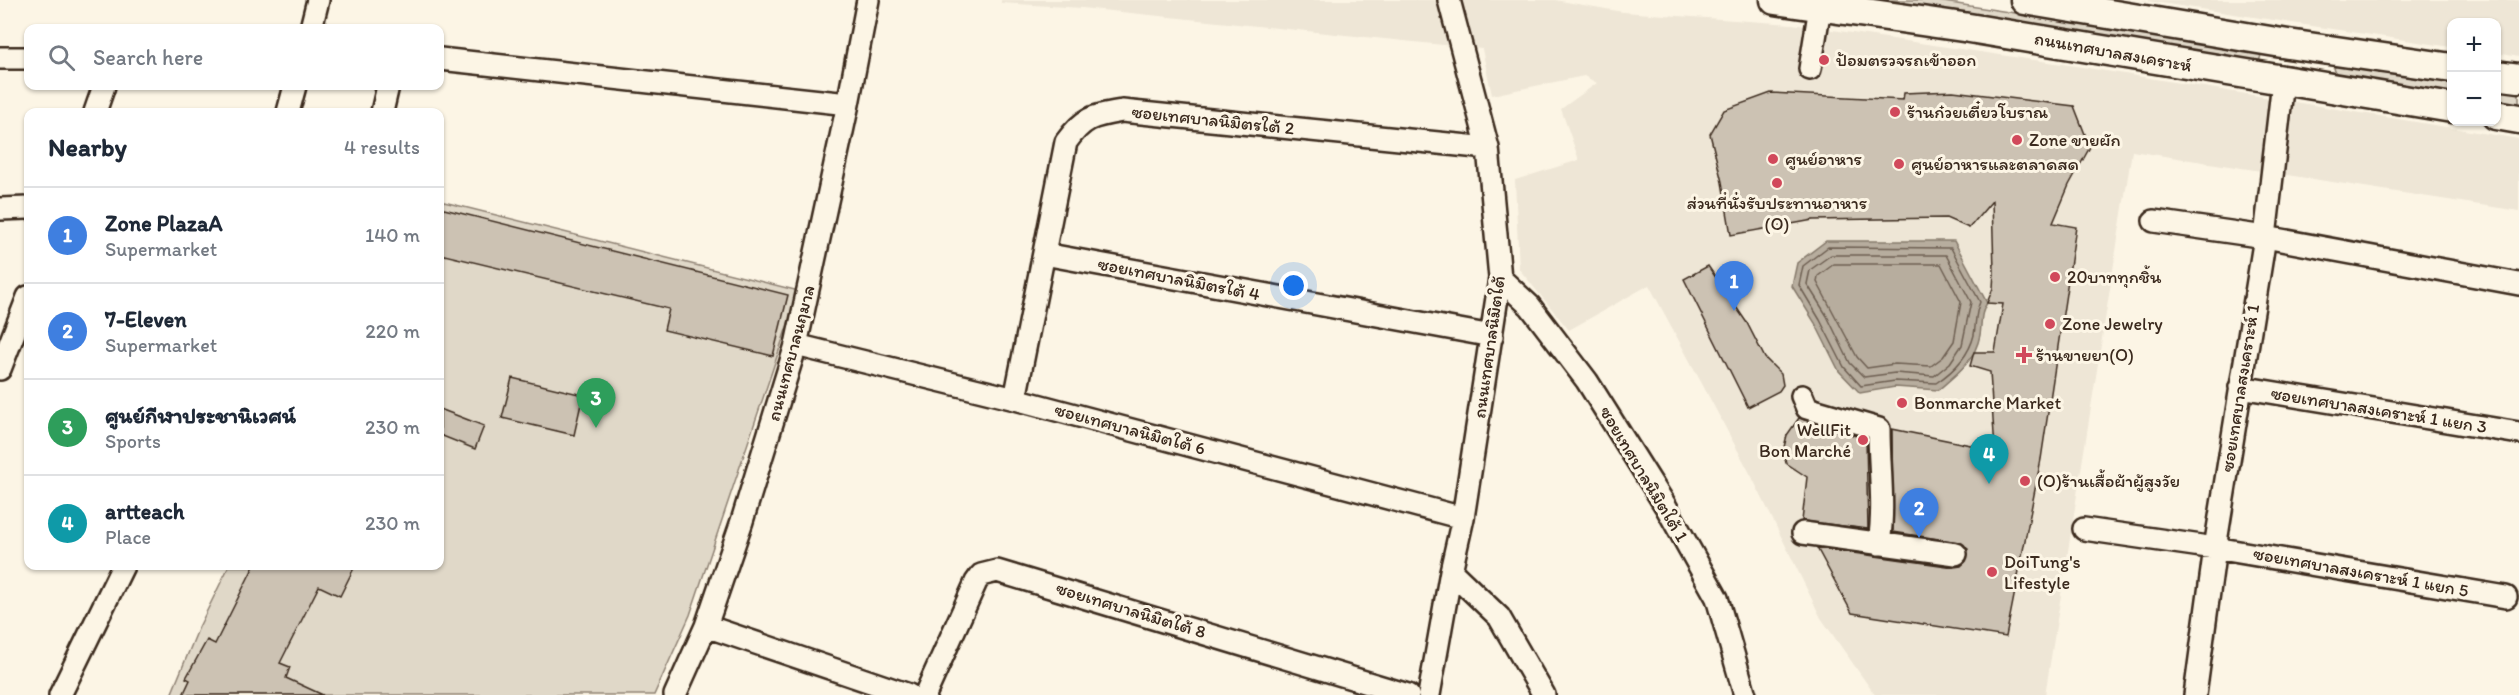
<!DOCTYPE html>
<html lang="en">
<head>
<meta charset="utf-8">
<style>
	:root { --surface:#fff; --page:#f2f2f3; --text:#1f2937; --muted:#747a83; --line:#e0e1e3; --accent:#d93025 }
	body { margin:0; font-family:Itim,"Playpen Sans Thai",sans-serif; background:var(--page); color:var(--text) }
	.controls { position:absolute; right:18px; top:18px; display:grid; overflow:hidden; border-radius:12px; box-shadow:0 2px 4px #0004 }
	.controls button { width:54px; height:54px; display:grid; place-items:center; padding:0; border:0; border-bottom:2px solid var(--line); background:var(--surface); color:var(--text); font:30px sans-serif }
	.you { position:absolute; left:1294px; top:286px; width:21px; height:21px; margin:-15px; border:4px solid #fff; border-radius:50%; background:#1a73e8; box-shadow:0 0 0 9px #1a73e833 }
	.badge { display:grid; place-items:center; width:39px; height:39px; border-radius:50%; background:var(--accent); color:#fff; font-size:20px; font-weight:700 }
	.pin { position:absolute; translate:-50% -50px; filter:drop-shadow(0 2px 3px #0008) }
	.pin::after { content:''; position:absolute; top:32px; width:21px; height:18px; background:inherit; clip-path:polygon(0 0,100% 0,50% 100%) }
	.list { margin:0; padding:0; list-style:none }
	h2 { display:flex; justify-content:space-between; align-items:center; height:78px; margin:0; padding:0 24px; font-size:26px }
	h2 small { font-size:20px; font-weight:400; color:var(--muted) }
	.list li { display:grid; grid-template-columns:39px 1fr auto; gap:18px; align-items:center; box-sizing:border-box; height:96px; padding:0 24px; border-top:2px solid var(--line) }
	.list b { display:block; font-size:22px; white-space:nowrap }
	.list p { margin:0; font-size:20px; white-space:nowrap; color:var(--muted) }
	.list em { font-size:20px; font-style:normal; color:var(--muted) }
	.icon { flex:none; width:33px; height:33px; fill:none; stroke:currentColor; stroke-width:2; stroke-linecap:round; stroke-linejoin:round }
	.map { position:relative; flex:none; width:2519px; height:695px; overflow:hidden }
	.search { position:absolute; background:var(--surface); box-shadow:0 2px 4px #0004; left:24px; top:24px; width:420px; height:66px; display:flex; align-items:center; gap:15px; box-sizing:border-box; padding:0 21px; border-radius:12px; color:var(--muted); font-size:22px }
	.panel { position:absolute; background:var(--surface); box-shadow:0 2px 4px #0004; left:24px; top:108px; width:420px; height:462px; border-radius:12px }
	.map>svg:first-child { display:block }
	.built { fill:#eee6d6 }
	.green { fill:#e0d8c8; stroke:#8e8173; stroke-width:1.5 }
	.water { fill:#b7ad9e; stroke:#85796b; stroke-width:1.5 }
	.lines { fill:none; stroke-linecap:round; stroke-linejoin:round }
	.shore { stroke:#6d5e51; stroke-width:1.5 }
	.building { fill:#ccc2b3; stroke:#3b2a1e; stroke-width:1.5 }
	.street-casing { stroke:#3b2a1e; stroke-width:26 }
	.secondary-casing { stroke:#3b2a1e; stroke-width:33 }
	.street { stroke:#fcf5e5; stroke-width:21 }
	.secondary { stroke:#fcf5e5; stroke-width:28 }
	.poi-dot { fill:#d1495b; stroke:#fcf5e5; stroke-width:2 }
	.labels { text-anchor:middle; stroke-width:6; stroke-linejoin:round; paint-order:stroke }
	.street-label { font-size:18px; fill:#3b2a1e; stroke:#fcf5e5 }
	.poi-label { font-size:18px; fill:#3b2a1e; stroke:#fcf5e5; text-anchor:start }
</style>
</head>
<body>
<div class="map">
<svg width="2519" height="695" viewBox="0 0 2519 695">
	<rect width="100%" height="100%" fill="#fcf5e5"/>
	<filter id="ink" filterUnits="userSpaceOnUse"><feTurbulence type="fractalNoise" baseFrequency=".0167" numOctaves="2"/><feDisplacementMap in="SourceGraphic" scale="12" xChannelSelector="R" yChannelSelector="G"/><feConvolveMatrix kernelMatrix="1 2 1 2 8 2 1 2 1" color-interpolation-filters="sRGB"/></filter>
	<g filter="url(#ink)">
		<path class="built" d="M 1001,0 L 1555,0 L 1623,12 L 1792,24 L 2082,67 L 2519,139 L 2519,211 L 2132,151 L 2045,695 L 1875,695 L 1821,618 L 1752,477 L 1649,285 L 1569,330 L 1519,269 L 1515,180 L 1579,160 L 1561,109 L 1597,83 L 1584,76 L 1492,95 L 1482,49 L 1082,8 L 1001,3 Z
			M 2141,0 L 2519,0 L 2519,57 L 2497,53 L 2496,22 L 2452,22 L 2451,47 Z"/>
		<path class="green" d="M 1843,0 L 1931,0 L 2256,50 L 2261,55 L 2259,62 Z
			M 2342,62 L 2451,81 L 2451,97 L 2343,78 L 2336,74 L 2334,68 Z
			M 2496,89 L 2519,92 L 2519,108 L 2497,104 Z
			M 440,201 L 799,291 L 690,615 L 654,695 L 171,695 L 199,627 L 229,566 L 440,566 Z"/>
		<path class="water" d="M 1826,241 L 1954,241 L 1987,303 C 1980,313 1982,323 1980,335 C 1975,361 1957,374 1938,390 L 1895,387 L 1860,393 L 1839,371 L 1815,323 L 1792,286 L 1797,263 Z"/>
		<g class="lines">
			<path class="shore" d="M 1828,247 L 1951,248 L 1980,302 C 1975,313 1976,323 1974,335 C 1969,356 1954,371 1936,383 L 1895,381 L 1861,386 L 1844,367 L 1820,320 L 1799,285 L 1803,266 Z
				M 1831,255 L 1946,255 L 1971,302 L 1962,345 L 1950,363 L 1934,376 L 1895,373 L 1864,377 L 1850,363 L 1827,316 L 1807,284 L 1810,270 Z
				M 1834,264 L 1941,264 L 1961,302 L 1954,341 L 1943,357 L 1931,366 L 1895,364 L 1867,368 L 1857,357 L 1817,282 L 1818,276 Z"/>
		</g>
		<path class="building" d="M 1953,91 L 2074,106 L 2090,147 L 2069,185 L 2053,223 L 2076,227 L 2041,459 L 2006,637 L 1852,613 L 1817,548 L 1954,567 L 1961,566 L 1966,561 L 1968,549 L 1958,542 L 1893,532 L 1892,429 L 1995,450 L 1990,372 L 1970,366 L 1974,352 L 1995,352 L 2003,304 L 1987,303 L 1993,288 L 1994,271 L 1992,201 L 1969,228 L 1946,218 L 1813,220 L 1731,235 L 1722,182 L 1710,134 L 1724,110 L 1771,93 L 1903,100 L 1904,93 Z
			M 440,208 L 788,295 L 773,356 L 664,330 L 669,309 L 440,254 Z
			M 1708,266 L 1747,323 L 1765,358 L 1781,374 L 1783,385 L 1779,391 L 1748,407 L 1684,279 Z
			M 512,378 L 583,395 L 574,435 L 502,418 Z
			M 440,409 L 484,426 L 475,449 L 440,435 Z
			M 1799,418 L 1866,439 L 1868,529 L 1802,521 L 1807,477 L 1786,463 L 1783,451 L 1787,435 Z
			M 254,566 L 355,566 L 340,596 L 319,586 L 280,663 L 290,667 L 286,678 L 323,695 L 183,695 L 190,680 L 186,678 L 207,640 L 215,644 Z"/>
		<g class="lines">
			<defs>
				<path id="street" d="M 311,28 L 318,0
					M 0,58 L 28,58
					M 440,59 L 848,104
					M 1810,69 L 1820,7
					M 95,112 L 104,86
					M 288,112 L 295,86
					M 382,112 L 388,86
					M 0,209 L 28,208
					M 2154,221 L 2265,237 L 2519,284
					M 1044,254 L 1492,336
					M 1500,278 L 1530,306 L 1587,381 L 1665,505 L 1717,598 L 1745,695
					M 796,345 L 1015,399 L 1463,518
					M 0,369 L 28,297
					M 2240,387 L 2519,433
					M 1802,396 L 1807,408 L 1879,429 C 1879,469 1885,504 1879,544
					M 1015,399 L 1066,142 C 1084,117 1093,116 1122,111 L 1488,148
					M 2084,529 L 2215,548 L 2506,597
					M 1803,533 L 1956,554
					M 1451,571 L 1499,617 L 1544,695
					M 706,626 L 909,695
					M 60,695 L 123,566
					M 675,695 L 706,626 L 742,521 L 796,345 L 848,104 L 868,0
					M 925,695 L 976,582 L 981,575 L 997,571 L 1408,695
					M 1429,695 L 1451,571 L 1463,518 L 1500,278 L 1488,148 L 1449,0
					M 2195,695 L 2215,548 L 2265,237 L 2283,81"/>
				<path id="secondary" d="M 1775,0 L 1963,27 L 2452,108
					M 2025,0 L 2288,44 L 2452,68
					M 2496,75 L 2519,78
					M 2496,115 L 2519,119"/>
			</defs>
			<use href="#street" class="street-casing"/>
			<use href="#secondary" class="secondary-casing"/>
			<use href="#street" class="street"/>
			<use href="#secondary" class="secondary"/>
		</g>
	</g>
	<g class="poi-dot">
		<circle cx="1824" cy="60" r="6"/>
		<circle cx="1895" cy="112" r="6"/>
		<circle cx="2017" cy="140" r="6"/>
		<circle cx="1773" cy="159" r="6"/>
		<circle cx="1899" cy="164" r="6"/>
		<circle cx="1777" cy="183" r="6"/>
		<circle cx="2055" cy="277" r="6"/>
		<circle cx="2050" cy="324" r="6"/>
		<path d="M2021 346h6v6h6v6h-6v6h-6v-6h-6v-6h6z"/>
		<circle cx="1902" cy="403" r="6"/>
		<circle cx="1863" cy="440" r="6"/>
		<circle cx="2025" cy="481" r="6"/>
		<circle cx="1992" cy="572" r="6"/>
	</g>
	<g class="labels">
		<g class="street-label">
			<text transform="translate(2113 52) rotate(10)" y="6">ถนนเทศบาลสงเคราะห์</text>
			<text transform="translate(1213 120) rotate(6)" y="6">ซอยเทศบาลนิมิตรใต้ 2</text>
			<text transform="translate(1179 279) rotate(11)" y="6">ซอยเทศบาลนิมิตรใต้ 4</text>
			<text transform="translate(1489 347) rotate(-82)" y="6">ถนนเทศบาลนิมิตใต้</text>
			<text transform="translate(791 353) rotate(-75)" y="6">ถนนเทศบาลนฤมาล</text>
			<text transform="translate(2240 388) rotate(-81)" y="6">ซอยเทศบาลสงเคราะห์ 1</text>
			<text transform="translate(2379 410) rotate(9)" y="6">ซอยเทศบาลสงเคราะห์ 1 แยก 3</text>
			<text transform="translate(1130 429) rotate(15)" y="6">ซอยเทศบาลนิมิตใต้ 6</text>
			<text transform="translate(1644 474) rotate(59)" y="6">ซอยเทศบาลนิมิตใต้ 1</text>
			<text transform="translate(2361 572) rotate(10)" y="6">ซอยเทศบาลสงเคราะห์ 1 แยก 5</text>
			<text transform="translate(1131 610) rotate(17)" y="6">ซอยเทศบาลนิมิตใต้ 8</text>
		</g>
		<g class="poi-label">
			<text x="1836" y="66">ป้อมตรวจรถเข้าออก</text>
			<text x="1907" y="118">ร้านก๋วยเตี๋ยวโบราณ</text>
			<text x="2029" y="146">Zone ขายผัก</text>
			<text x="1785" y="165">ศูนย์อาหาร</text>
			<text x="1911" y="170">ศูนย์อาหารและตลาดสด</text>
			<text x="1777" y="209" text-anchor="middle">ส่วนที่นั่งรับประทานอาหาร<tspan x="1777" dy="21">(O)</tspan></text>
			<text x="2067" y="283">20บาททุกชิ้น</text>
			<text x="2062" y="330">Zone Jewelry</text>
			<text x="2036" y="361">ร้านขายยา(O)</text>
			<text x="1914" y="409">Bonmarche Market</text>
			<text x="1851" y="436" text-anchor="end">WellFit<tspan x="1851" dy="21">Bon Marché</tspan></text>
			<text x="2037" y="487">(O)ร้านเสื้อผ้าผู้สูงวัย</text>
			<text x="2004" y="568">DoiTung's<tspan x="2004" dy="21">Lifestyle</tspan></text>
		</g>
	</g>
</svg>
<div class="controls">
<button>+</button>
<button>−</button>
</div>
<div class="you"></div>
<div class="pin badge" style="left:1734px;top:311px;background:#3f7fe0">1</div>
<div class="pin badge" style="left:1919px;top:538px;background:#3f7fe0">2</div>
<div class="pin badge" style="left:596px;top:428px;background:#2e9e5b">3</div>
<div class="pin badge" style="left:1989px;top:484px;background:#0f9aa8">4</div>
<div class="search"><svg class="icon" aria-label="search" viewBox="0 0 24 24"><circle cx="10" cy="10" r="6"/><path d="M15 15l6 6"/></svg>Search here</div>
<section class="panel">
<h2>Nearby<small>4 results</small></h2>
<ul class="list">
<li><span class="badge" style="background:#3f7fe0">1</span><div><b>Zone PlazaA</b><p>Supermarket</p></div><em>140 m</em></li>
<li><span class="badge" style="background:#3f7fe0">2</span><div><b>7-Eleven</b><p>Supermarket</p></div><em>220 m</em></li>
<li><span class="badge" style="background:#2e9e5b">3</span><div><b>ศูนย์กีฬาประชานิเวศน์</b><p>Sports</p></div><em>230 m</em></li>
<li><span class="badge" style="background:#0f9aa8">4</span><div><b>artteach</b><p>Place</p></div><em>230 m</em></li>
</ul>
</section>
</div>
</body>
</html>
